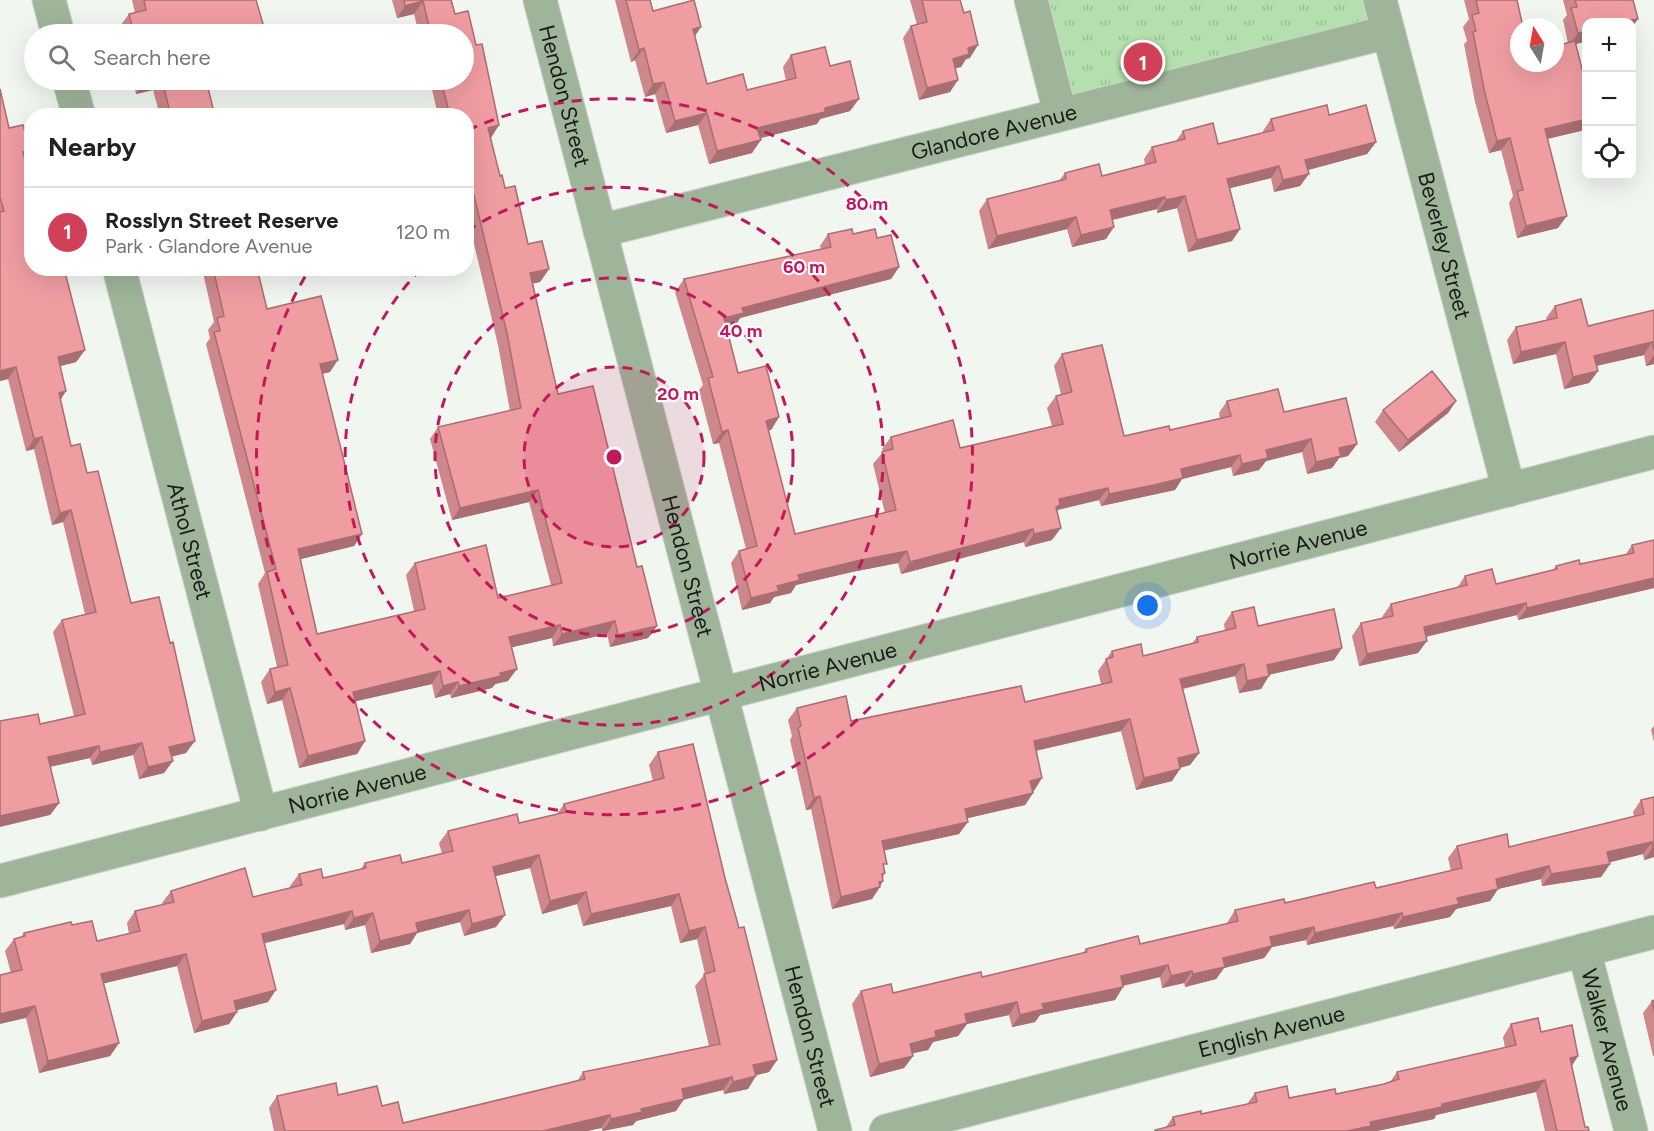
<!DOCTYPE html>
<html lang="en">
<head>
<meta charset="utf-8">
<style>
	:root { --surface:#fff; --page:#f2f2f2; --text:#222; --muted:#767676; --line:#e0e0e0; --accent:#d04058 }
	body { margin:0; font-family:Figtree,sans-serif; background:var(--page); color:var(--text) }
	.controls { position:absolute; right:18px; top:18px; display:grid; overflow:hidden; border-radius:12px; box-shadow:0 6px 24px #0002 }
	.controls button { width:54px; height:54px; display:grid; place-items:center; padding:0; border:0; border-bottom:2px solid var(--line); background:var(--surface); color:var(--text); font:30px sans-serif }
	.compass { position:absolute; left:1510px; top:18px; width:54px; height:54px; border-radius:50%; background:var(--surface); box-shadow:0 6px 24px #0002; rotate:349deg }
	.you { position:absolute; left:1148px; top:606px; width:21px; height:21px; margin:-15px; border:4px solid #fff; border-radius:50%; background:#1a73e8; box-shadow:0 0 0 9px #1a73e833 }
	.badge { display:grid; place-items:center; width:39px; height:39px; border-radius:50%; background:var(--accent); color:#fff; font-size:20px; font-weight:700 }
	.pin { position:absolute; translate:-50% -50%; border:3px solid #fff; box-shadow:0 2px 6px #0006 }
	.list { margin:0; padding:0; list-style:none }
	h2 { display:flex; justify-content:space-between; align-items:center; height:78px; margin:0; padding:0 24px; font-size:26px }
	h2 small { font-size:20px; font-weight:400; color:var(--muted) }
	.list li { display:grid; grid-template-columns:39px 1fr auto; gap:18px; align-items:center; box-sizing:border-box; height:90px; padding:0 24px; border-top:2px solid var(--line) }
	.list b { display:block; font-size:22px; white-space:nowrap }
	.list p { margin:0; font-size:20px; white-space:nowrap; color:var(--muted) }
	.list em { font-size:20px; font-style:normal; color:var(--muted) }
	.icon { flex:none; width:33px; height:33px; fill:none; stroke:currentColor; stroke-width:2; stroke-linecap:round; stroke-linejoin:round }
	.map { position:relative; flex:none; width:1654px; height:1131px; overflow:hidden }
	.search { position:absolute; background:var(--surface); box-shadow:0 6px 24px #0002; left:24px; top:24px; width:450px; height:66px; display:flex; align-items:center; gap:15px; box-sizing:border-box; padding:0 21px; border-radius:33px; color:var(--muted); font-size:22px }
	.panel { position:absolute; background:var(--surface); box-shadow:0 6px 24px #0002; left:24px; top:108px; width:450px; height:168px; border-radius:24px }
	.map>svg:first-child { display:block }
	.park { fill:url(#park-tufts) }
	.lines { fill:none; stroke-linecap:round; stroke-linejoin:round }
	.minor-casing { stroke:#cfd3ce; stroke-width:35 }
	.minor { stroke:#9eb59a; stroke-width:33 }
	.wall { fill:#ce878b }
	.shaded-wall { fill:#a86e71 }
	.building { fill:#f09da2; stroke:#a86e71; stroke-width:1.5 }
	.ring { fill:none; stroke:#c2185b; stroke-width:3; stroke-dasharray:10 8 }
	.labels { text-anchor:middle; stroke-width:4.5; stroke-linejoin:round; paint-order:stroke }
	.street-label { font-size:22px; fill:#191a19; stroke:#fff }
	.centre { fill:#c2185b; stroke:#fff; stroke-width:3 }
	.ring-label { font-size:18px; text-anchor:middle; font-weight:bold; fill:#c2185b; stroke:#fff; stroke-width:4.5; stroke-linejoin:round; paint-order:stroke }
</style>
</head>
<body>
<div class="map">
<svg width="1654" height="1131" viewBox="0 0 1654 1131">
	<defs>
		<pattern id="park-tufts" width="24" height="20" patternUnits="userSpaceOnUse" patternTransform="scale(1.5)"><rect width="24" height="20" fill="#b3e0ac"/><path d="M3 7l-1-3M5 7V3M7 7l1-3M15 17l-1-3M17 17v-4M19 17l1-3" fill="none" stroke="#99c093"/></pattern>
	</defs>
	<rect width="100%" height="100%" fill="#f2f6f1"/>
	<path class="park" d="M 1049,0 L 1364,0 L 1371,26 L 1074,98 Z"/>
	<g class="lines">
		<defs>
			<g id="minor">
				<path d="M 49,0 L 58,34"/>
				<path id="s1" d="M 540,0 L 835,1131"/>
				<path d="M 1031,0 L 1060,113"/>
				<path id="s2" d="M 1380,0 L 1509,490"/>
				<path d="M 69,80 L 79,116"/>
				<path id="s3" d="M 600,231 L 1388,32"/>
				<path id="s4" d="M 119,268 L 261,814"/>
				<path id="s5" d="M 0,881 L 1654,452"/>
				<path id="s6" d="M 1584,950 L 1631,1131"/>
				<path id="s7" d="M 886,1131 L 1654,932"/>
			</g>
		</defs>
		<use href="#minor" class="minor-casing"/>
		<use href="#minor" class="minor"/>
	</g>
	<path class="wall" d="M 132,0 L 256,0 L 266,34 L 122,34 L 120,26 L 129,14 L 135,13 Z
		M 392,0 L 452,0 L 455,14 L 476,45 L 499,125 L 490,138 L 500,176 L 528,244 L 549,269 L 540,282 L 533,283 L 558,394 L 637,567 L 657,626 L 648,638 L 610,647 L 607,634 L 553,646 L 552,638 L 512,647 L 508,681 L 495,684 L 492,688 L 451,698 L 450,694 L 435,698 L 432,684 L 355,701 L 365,741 L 357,754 L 299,768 L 282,700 L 267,704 L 261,682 L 270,669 L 277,667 L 258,584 L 265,573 L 206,344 L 210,338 L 208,330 L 214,322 L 202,268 L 257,268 L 267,309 L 330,372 L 322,374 L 362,534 L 354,546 L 300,559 L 317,634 L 414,611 L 406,575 L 415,563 L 498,598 L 551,585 L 529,502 L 452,520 L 430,439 L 438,427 L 510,411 L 498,345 L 466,210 L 466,116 L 438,116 L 430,80 L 464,80 L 464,34 L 419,34 L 414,14 L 397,18 Z
		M 615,0 L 650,0 L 653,11 L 695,36 L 707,84 L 747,90 L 786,81 L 783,67 L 791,55 L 830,66 L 850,111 L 820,119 L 817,124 L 760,138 L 752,153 L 709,164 L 698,125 L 666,133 L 655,94 L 645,97 L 635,60 L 631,62 Z
		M 910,0 L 960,0 L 970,58 L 966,59 L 961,67 L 955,68 L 950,92 L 919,100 L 903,38 L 911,26 L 917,25 Z
		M 1464,0 L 1517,0 L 1519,63 L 1568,43 L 1563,20 L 1567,15 L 1563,0 L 1633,0 L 1638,19 L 1632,27 L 1632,22 L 1587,22 L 1587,41 L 1575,44 L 1587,89 L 1587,128 L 1585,130 L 1548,139 L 1558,228 L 1517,238 L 1509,203 L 1513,196 L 1501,150 L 1489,153 L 1475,102 L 1464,44 L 1467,41 L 1463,27 L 1469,19 Z
		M 133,80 L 206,80 L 215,116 L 160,116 L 153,90 L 136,94 Z
		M 0,89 L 9,128 L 24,159 L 32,268 L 85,350 L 76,362 L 60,366 L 60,400 L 71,446 L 87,473 L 131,603 L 186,753 L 171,757 L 164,773 L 139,779 L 133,755 L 92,765 L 90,758 L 50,767 L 59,803 L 50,815 L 40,724 L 74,716 L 53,632 L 62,620 L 85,614 L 63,522 L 52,525 L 34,449 L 26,451 L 8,379 L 0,381 Z
		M 1329,115 L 1376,142 L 1367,154 L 1308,170 L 1300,186 L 1274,192 L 1271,178 L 1230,188 L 1240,229 L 1232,241 L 1188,252 L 1177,208 L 1157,213 L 1157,209 L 1113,220 L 1106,239 L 1072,247 L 1067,229 L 988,249 L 979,211 L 987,199 L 1059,181 L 1065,173 L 1102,176 L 1145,165 L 1144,159 L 1152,147 L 1176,141 L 1183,131 L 1218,144 L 1263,133 L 1263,131 L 1271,119 Z
		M 828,234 L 853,234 L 877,238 L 899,267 L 891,279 L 740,318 L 735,326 L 727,328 L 738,373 L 779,417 L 771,430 L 768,430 L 795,534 L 885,513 L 873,464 L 883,452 L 882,449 L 891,437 L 960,448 L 1052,426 L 1047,408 L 1056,396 L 1061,394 L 1054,366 L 1062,354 L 1124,436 L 1170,430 L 1220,419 L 1219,413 L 1227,401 L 1284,412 L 1357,444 L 1348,456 L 1339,458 L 1332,468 L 1307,474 L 1302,452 L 1266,461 L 1259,470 L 1233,476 L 1231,467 L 1182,479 L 1175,490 L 1101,506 L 1099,500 L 1057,510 L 1052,540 L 1025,547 L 1024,542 L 901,574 L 898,563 L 852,572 L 796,585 L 791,593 L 774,597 L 770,603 L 742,610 L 731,563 L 739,551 L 746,549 L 719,443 L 713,444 L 699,390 L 703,385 L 675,292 L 684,279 L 821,249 L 820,246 Z
		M 1555,306 L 1588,326 L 1654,310 L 1654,364 L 1646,366 L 1644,355 L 1597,366 L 1598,371 L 1589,383 L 1564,389 L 1556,354 L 1513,364 L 1507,340 L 1516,327 L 1547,320 L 1546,318 Z
		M 1456,401 L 1448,413 L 1399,452 L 1375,422 L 1383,410 Z
		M 1654,540 L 1654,588 L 1518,620 L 1517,615 L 1426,637 L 1418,653 L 1359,666 L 1352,636 L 1361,623 L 1383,618 L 1382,617 L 1391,604 L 1457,588 L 1465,576 L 1496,584 L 1553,570 L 1556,566 L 1580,564 L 1626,554 L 1632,545 Z
		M 1232,612 L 1258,626 L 1334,660 L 1269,675 L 1261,689 L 1239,693 L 1235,676 L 1183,689 L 1199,753 L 1190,765 L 1180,768 L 1172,781 L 1136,790 L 1121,731 L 1036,751 L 1033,793 L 1025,805 L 967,818 L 959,834 L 884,850 L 884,868 L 885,873 L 883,877 L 883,881 L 872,899 L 832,909 L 811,809 L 806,810 L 790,740 L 792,736 L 788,720 L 797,708 L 851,721 L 1025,702 L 1101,684 L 1098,671 L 1112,651 L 1143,656 L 1192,644 L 1197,637 L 1225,631 L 1224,624 Z
		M 1654,726 L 1654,742 L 1651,730 Z
		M 658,752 L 725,878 L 739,928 L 777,1060 L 769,1072 L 756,1075 L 748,1089 L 724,1094 L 723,1090 L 684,1099 L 676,1111 L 636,1121 L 633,1125 L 603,1131 L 601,1128 L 587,1131 L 274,1131 L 269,1108 L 277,1096 L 338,1095 L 382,1106 L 403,1123 L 578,1080 L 583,1072 L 709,1046 L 695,986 L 705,974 L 697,939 L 680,943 L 671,906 L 583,926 L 577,904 L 542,914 L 530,868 L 495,876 L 496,927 L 464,936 L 460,922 L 417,933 L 410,944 L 371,953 L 365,925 L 345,930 L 344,924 L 264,943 L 268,1002 L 237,1010 L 237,1012 L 229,1024 L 194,1033 L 177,966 L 104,983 L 119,1043 L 110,1056 L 39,1073 L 26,1018 L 11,973 L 5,951 L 14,939 L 21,937 L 24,933 L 72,925 L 97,941 L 129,934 L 127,923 L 135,911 L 163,905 L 162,903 L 171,891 L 253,897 L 290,888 L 290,886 L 299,874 L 323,878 L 360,870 L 365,863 L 402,863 L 442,854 L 439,843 L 448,831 L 519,823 L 557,814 L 564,804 L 653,781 L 649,765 Z
		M 1654,797 L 1654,857 L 1644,860 L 1643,854 L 1610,862 L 1610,864 L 1601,877 L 1542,886 L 1541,879 L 1498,889 L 1490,901 L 1456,909 L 1450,917 L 1394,929 L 1393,926 L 1307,945 L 1306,940 L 1272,947 L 1264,958 L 1224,968 L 1216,979 L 1185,987 L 1184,983 L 1162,988 L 1160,977 L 1123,986 L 1115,1000 L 1040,1015 L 1035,1022 L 1012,1027 L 1009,1015 L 967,1024 L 958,1036 L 933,1042 L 928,1050 L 912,1053 L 913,1056 L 904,1068 L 870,1077 L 852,1004 L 861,991 L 893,993 L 982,977 L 1083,953 L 1086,949 L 1140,944 L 1227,924 L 1227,923 L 1235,910 L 1376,888 L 1451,871 L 1448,858 L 1457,846 L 1509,847 L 1634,816 L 1633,812 L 1641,800 Z
		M 1654,1000 L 1654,1056 L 1653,1056 L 1643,1013 L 1652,1001 Z
		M 1511,1024 L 1541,1032 L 1578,1056 L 1572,1066 L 1585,1127 L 1589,1131 L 1545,1131 L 1536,1092 L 1436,1115 L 1434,1119 L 1377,1131 L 1154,1131 L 1166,1127 L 1173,1117 L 1201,1114 L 1247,1104 L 1255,1093 L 1289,1098 L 1336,1094 L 1384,1084 L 1390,1082 L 1397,1072 L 1505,1048 L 1503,1037 Z"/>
	<path class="shaded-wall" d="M 423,1 L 414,14 L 397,18 L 405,6 Z
		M 1638,19 L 1632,27 L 1632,22 L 1622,22 Z
		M 701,27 L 693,39 L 693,29 Z
		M 1587,31 L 1587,41 L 1569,46 L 1578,33 Z
		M 978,45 L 970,58 L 966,59 L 961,67 L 944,71 L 953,59 L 968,48 Z
		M 644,48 L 635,60 L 631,62 L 639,50 Z
		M 153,80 L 160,80 L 153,90 L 136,94 L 145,81 Z
		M 958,80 L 950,92 L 919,100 L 927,88 Z
		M 664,82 L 655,94 L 645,97 L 653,84 Z
		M 859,99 L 850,111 L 820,119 L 817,124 L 749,141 L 757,128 L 825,108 Z
		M 707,113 L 698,125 L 666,133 L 675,121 Z
		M 1587,119 L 1587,128 L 1585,130 L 1537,141 L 1545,129 Z
		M 499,125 L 491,138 L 479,140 L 488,128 Z
		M 1510,138 L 1501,150 L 1489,153 L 1497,141 Z
		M 761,140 L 752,153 L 709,164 L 717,151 Z
		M 1376,142 L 1367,154 L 1297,173 L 1305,160 Z
		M 30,150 L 22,163 L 23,152 Z
		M 1279,166 L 1271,178 L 1219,191 L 1227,179 Z
		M 1309,174 L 1300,186 L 1274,192 L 1283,180 Z
		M 1185,196 L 1177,208 L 1157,213 L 1166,200 Z
		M 1165,197 L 1157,209 L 1102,222 L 1110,210 Z
		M 1567,216 L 1558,228 L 1517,238 L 1526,226 Z
		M 1076,217 L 1067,229 L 988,249 L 997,236 Z
		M 1114,227 L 1106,239 L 1072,247 L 1081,235 Z
		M 1240,229 L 1232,241 L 1188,252 L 1197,240 Z
		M 899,267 L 891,279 L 740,318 L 735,326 L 716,331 L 724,318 L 742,308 Z
		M 549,269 L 540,282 L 522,286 L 530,273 Z
		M 1565,342 L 1556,354 L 1513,364 L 1521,352 Z
		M 1652,342 L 1644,355 L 1586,368 L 1594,356 Z
		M 85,350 L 76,362 L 49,369 L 58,357 Z
		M 1654,355 L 1654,364 L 1646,366 Z
		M 338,360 L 330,372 L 312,376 L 320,364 Z
		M 16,367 L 8,379 L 0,381 L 0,371 Z
		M 1598,371 L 1589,383 L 1564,389 L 1573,377 Z
		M 66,391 L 58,404 L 59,393 Z
		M 1456,401 L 1448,413 L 1399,452 L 1408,440 Z
		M 779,417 L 771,430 L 757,433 L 766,421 Z
		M 728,430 L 719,443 L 713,444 L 722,432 Z
		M 42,437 L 34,449 L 26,451 L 34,439 Z
		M 1311,439 L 1302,452 L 1266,461 L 1259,470 L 1233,476 L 1242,464 L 1266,450 Z
		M 1357,444 L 1348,456 L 1339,458 L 1332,468 L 1307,474 L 1316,462 L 1339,448 Z
		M 1240,455 L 1231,467 L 1182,479 L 1175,490 L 1101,506 L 1109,494 L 1181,469 Z
		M 1108,488 L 1099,500 L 1057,510 L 1052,518 L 1059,499 Z
		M 538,490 L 529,502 L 452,520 L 460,508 Z
		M 71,510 L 63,522 L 52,525 L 60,513 Z
		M 1061,528 L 1052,540 L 1025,547 L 1034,534 Z
		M 1033,529 L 1024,542 L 901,574 L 910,562 Z
		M 362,534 L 354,546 L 289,562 L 298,549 Z
		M 907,551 L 898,563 L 852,572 L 796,585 L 791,593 L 774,597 L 770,603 L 742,610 L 751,598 L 798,575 L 861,560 Z
		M 1654,578 L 1654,588 L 1518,620 L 1527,608 Z
		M 1526,603 L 1517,615 L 1415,639 L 1424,627 Z
		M 615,621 L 607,634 L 553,646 L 562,634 Z
		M 560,625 L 552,638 L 501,650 L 509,637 Z
		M 657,626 L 648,638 L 610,647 L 618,635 Z
		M 1427,641 L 1418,653 L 1359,666 L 1367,654 Z
		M 1342,648 L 1334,660 L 1258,677 L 1267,665 Z
		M 1244,664 L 1235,676 L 1172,691 L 1180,679 Z
		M 517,669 L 508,681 L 495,684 L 492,688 L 451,698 L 459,686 L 500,673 Z
		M 440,671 L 432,684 L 344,704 L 353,692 Z
		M 1269,676 L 1261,689 L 1239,693 L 1247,681 Z
		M 458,682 L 450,694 L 435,698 L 443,686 Z
		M 290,688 L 282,700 L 267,704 L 275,692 Z
		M 1130,719 L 1121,731 L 1025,753 L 1034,741 Z
		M 195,741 L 186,753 L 160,759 L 169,747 Z
		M 365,741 L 357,754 L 299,768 L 308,756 Z
		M 142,743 L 133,755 L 92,765 L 100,752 Z
		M 99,746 L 90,758 L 39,769 L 48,757 Z
		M 1199,753 L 1190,765 L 1169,770 L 1178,758 Z
		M 173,761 L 164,773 L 139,779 L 148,767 Z
		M 1180,769 L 1172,781 L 1136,790 L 1144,778 Z
		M 1042,778 L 1034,791 L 1022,793 L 1030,781 Z
		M 1033,793 L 1025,805 L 956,821 L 965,809 Z
		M 820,796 L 811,809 L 806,810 L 814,798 Z
		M 59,803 L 50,815 L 0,827 L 0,816 Z
		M 968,822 L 959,834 L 873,853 L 882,841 Z
		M 1652,842 L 1643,854 L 1599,865 L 1607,852 Z
		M 1653,847 L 1654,847 L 1654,857 L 1644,860 Z
		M 539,855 L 530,868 L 484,879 L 493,867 Z
		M 1610,864 L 1601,877 L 1542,886 L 1551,874 Z
		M 1549,866 L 1541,879 L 1498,889 L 1490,901 L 1456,909 L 1450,917 L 1394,929 L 1403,917 L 1457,898 L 1496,879 Z
		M 883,881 L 879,888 L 880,887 L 872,899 L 832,909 L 841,897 Z
		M 586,892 L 577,904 L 542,914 L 550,901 Z
		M 679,894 L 671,906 L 583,926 L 591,914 Z
		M 469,910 L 460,922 L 417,933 L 410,944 L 371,953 L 380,941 L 416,923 Z
		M 352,911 L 344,924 L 253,946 L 262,934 Z
		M 373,913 L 365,925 L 345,930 L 354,918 Z
		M 1402,913 L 1393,926 L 1307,945 L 1315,933 Z
		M 505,915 L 496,927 L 464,936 L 472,924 Z
		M 705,927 L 697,939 L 680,943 L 689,931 Z
		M 1314,927 L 1306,940 L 1272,947 L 1264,958 L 1224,968 L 1216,979 L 1185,987 L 1193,974 L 1223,958 L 1270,937 Z
		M 186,954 L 177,966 L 93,986 L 101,974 Z
		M 1168,965 L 1160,977 L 1112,988 L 1121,976 Z
		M 1192,971 L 1184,983 L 1162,988 L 1171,976 Z
		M 1123,987 L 1115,1000 L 1040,1015 L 1035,1022 L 1012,1027 L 1020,1015 L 1042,1004 Z
		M 276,990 L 268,1002 L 226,1013 L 234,1001 Z
		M 1017,1002 L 1009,1015 L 967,1024 L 958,1036 L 933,1042 L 928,1050 L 901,1056 L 910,1044 L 935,1031 L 965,1014 Z
		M 35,1006 L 26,1018 L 0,1024 L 0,1014 Z
		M 237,1012 L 229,1024 L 194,1033 L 202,1021 Z
		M 119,1043 L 110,1056 L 39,1073 L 48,1061 Z
		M 913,1056 L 904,1068 L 870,1077 L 879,1064 Z
		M 1578,1056 L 1570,1068 L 1570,1058 Z
		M 777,1060 L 769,1072 L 745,1078 L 753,1065 Z
		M 756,1076 L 748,1089 L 724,1094 L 733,1082 Z
		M 732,1077 L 723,1090 L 674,1102 L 682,1089 Z
		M 1545,1080 L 1536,1092 L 1436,1115 L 1434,1119 L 1377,1131 L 1347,1131 L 1370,1122 L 1442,1104 Z
		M 684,1099 L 676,1111 L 636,1121 L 633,1125 L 602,1131 L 611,1119 L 641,1109 Z
		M 610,1115 L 601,1128 L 587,1131 L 543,1131 Z"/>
	<path class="building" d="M 144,0 L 256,0 L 266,34 L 134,34 L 129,14 L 146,10 Z
		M 404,0 L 451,0 L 455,14 L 468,11 L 476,45 L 482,44 L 499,125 L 488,128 L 500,176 L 502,175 L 505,188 L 515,186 L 528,244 L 542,241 L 549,269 L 530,273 L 558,394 L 593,386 L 637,567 L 642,566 L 657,626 L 618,635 L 615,621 L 562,634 L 560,625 L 509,637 L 517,669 L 500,673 L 501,676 L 459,686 L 458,682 L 443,686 L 440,671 L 353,692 L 365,741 L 308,756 L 290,688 L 275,692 L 270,669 L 288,665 L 267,572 L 276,569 L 214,332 L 220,331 L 217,318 L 224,316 L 213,268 L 257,268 L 267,309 L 321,296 L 338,360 L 320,364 L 362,534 L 298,549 L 317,634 L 425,609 L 415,563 L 486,545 L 498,598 L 562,583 L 538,490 L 460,508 L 438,427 L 521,408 L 507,333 L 466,162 L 466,116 L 450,116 L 441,80 L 464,80 L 464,34 L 431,34 L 423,1 L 405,6 Z
		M 626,0 L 650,0 L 653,11 L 694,0 L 701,27 L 693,29 L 707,84 L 743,74 L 747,90 L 796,78 L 791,55 L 825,47 L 830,66 L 850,61 L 859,99 L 825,108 L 825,112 L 757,128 L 761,140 L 717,151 L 707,113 L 675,121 L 664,82 L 653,84 L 644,48 L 639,50 Z
		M 922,0 L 960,0 L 964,13 L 970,11 L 978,45 L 968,48 L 969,54 L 953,59 L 958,80 L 927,88 L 911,26 L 927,22 Z
		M 1476,0 L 1517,0 L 1523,27 L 1519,27 L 1519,63 L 1555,63 L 1555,46 L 1575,41 L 1587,89 L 1587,119 L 1545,129 L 1567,216 L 1526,226 L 1517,191 L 1523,190 L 1510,138 L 1497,141 L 1484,89 L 1473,32 L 1476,31 L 1472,15 L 1479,13 Z
		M 1575,0 L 1633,0 L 1638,19 L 1622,22 L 1587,22 L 1587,31 L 1578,33 L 1571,8 L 1577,7 Z
		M 162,80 L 206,80 L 215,116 L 171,116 Z
		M 0,89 L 9,128 L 23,125 L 30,150 L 23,152 L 32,186 L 32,268 L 64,268 L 85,350 L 58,357 L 66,391 L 59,393 L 71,446 L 80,444 L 87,473 L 98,471 L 131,603 L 159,597 L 170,643 L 173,642 L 195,741 L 169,747 L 173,761 L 148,767 L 142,743 L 100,752 L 99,746 L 48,757 L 59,803 L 0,816 L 0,721 L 38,714 L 40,724 L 85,714 L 62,620 L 96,612 L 71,510 L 60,513 L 42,437 L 34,439 L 16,367 L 0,371 L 0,212 L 4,211 L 0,197 Z
		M 1327,105 L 1329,115 L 1366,105 L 1376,142 L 1305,160 L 1309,174 L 1283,180 L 1279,166 L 1227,179 L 1240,229 L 1197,240 L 1185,196 L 1166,200 L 1165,197 L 1110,210 L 1114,227 L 1081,235 L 1076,217 L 997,236 L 987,199 L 1066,179 L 1065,173 L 1099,164 L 1102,176 L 1156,162 L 1152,147 L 1185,139 L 1183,131 L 1213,123 L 1218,144 L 1274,130 L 1271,119 Z
		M 852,229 L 853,234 L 875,229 L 877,238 L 891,235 L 899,267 L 742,308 L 744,313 L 724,318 L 738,373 L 766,366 L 779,417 L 766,421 L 795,534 L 896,510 L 882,452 L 893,449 L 891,437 L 953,420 L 960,448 L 1063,424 L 1056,396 L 1072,392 L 1062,354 L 1102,345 L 1124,436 L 1169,426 L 1170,430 L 1231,416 L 1227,401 L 1278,389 L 1284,412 L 1346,398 L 1357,444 L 1339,448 L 1341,456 L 1316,462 L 1311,439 L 1266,450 L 1268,458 L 1242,464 L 1240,455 L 1181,469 L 1183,478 L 1154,485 L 1109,494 L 1108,488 L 1059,499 L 1060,505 L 1056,507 L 1061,528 L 1034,534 L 1033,529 L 910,562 L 907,551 L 861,560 L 798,575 L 800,580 L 777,586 L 779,591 L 751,598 L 739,551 L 757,546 L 728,430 L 722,432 L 708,378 L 713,377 L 684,279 L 831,247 L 828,234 Z
		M 1581,299 L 1588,326 L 1654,310 L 1654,350 L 1652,342 L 1594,356 L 1598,371 L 1573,377 L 1565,342 L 1521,352 L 1516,327 L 1557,318 L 1555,306 Z
		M 1432,371 L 1456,401 L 1408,440 L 1383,410 Z
		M 1654,540 L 1654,578 L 1527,608 L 1526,603 L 1424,627 L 1427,641 L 1367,654 L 1361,623 L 1393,616 L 1391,604 L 1467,585 L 1465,576 L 1492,569 L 1496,584 L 1557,569 L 1556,566 L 1579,560 L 1580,564 L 1634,553 L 1632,545 Z
		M 1254,607 L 1258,626 L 1334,609 L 1342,648 L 1267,665 L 1269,676 L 1247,681 L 1244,664 L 1180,679 L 1199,753 L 1178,758 L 1180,769 L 1144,778 L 1130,719 L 1034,741 L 1042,778 L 1030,781 L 1033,793 L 965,809 L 968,822 L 882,841 L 887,864 L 883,864 L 885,873 L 882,874 L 883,881 L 879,882 L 880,887 L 841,897 L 820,796 L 814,798 L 798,728 L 801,726 L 797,708 L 846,696 L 851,721 L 1021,686 L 1025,702 L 1112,682 L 1106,659 L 1113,657 L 1112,651 L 1141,644 L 1143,656 L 1198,642 L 1197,637 L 1236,628 L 1232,612 Z
		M 693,744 L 725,878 L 739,928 L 744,927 L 777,1060 L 753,1065 L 756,1076 L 733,1082 L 732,1077 L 682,1089 L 684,1099 L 641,1109 L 642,1112 L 611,1119 L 610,1115 L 543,1131 L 285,1131 L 277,1096 L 336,1083 L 338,1095 L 377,1086 L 382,1106 L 398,1102 L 403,1123 L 585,1079 L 583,1072 L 720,1044 L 704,974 L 715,971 L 705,927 L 689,931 L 679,894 L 591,914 L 586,892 L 550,901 L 539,855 L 493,867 L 505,915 L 472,924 L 469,910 L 416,923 L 418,932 L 380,941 L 373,913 L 354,918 L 352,911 L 262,934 L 276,990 L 234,1001 L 237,1012 L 202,1021 L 186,954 L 101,974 L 119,1043 L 48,1061 L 35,1006 L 0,1014 L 0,975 L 22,970 L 14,939 L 25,936 L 24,933 L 71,922 L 72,925 L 92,921 L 97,941 L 140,931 L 135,911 L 174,902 L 171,891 L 245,868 L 253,897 L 302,885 L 299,874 L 321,869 L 323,878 L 366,868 L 365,863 L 400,855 L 402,863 L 453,851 L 448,831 L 517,814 L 519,823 L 566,812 L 564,804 L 664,778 L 658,752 Z
		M 1654,797 L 1654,847 L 1653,847 L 1652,842 L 1607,852 L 1610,864 L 1551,874 L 1549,866 L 1496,879 L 1498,889 L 1457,898 L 1459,904 L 1403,917 L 1402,913 L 1315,933 L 1314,927 L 1270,937 L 1272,946 L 1223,958 L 1225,967 L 1193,974 L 1192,971 L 1171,976 L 1168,965 L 1121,976 L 1123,987 L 1042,1004 L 1044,1009 L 1020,1015 L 1017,1002 L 965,1014 L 967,1023 L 935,1031 L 936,1037 L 910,1044 L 913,1056 L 879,1064 L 861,991 L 891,984 L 893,993 L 981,972 L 982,977 L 1087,952 L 1086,949 L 1138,936 L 1140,944 L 1238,921 L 1235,910 L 1284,899 L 1285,903 L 1374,882 L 1376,888 L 1462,868 L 1457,846 L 1507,834 L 1509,847 L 1644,814 L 1641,800 Z
		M 1654,1000 L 1654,1011 L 1652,1001 Z
		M 1538,1018 L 1541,1032 L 1572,1025 L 1578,1056 L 1570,1058 L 1585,1127 L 1588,1127 L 1589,1131 L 1557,1131 L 1545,1080 L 1442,1104 L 1442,1107 L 1370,1122 L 1371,1126 L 1347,1131 L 1155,1131 L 1155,1130 L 1175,1125 L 1173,1117 L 1201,1111 L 1201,1114 L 1257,1102 L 1255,1093 L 1287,1086 L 1289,1098 L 1335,1089 L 1336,1094 L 1384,1084 L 1399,1079 L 1397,1072 L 1516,1045 L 1511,1024 Z"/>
	<circle cx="614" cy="457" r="90" fill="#c2185b" fill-opacity=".12"/>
	<g class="ring">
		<circle cx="614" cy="457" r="90"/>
		<circle cx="614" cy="457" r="179"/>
		<path d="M467 231A269 269 0 1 1 420 270"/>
		<path d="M468 130A358 358 0 1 1 309 270"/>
	</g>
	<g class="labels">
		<g class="street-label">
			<text dy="8" stroke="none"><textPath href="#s1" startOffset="99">Hendon Street</textPath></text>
			<text dy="8" stroke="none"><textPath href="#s3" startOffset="406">Glandore Avenue</textPath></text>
			<text dy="8" stroke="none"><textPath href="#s2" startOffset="254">Beverley Street</textPath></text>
			<text dy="8" stroke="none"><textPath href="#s4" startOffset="282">Athol Street</textPath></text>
			<text dy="8" stroke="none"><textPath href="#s5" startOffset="1341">Norrie Avenue</textPath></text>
			<text dy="8" stroke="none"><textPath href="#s1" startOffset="585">Hendon Street</textPath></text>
			<text dy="8" stroke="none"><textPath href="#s5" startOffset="855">Norrie Avenue</textPath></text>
			<text dy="8" stroke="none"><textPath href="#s5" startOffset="369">Norrie Avenue</textPath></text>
			<text dy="8" stroke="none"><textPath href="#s7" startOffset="398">English Avenue</textPath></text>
			<text dy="8" stroke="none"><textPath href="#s1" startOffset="1071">Hendon Street</textPath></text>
			<text dy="8" stroke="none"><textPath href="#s6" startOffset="93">Walker Avenue</textPath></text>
		</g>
	</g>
	<circle cx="614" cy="457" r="9" class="centre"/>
	<g class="ring-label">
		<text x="867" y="210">80 m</text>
		<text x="804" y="273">60 m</text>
		<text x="741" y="337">40 m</text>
		<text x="678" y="400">20 m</text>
	</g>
</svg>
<div class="controls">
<button>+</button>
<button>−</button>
<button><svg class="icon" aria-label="locate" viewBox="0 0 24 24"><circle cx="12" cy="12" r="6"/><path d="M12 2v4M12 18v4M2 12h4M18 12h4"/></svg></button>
</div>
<svg class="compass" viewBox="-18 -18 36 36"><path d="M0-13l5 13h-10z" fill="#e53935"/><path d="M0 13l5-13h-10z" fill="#767676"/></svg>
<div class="you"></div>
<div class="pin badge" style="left:1143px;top:62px">1</div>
<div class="search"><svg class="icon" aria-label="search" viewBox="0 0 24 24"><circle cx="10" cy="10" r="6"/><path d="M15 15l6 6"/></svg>Search here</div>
<section class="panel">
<h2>Nearby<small></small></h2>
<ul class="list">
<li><span class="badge">1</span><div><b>Rosslyn Street Reserve</b><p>Park · Glandore Avenue</p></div><em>120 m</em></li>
</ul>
</section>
</div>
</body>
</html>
